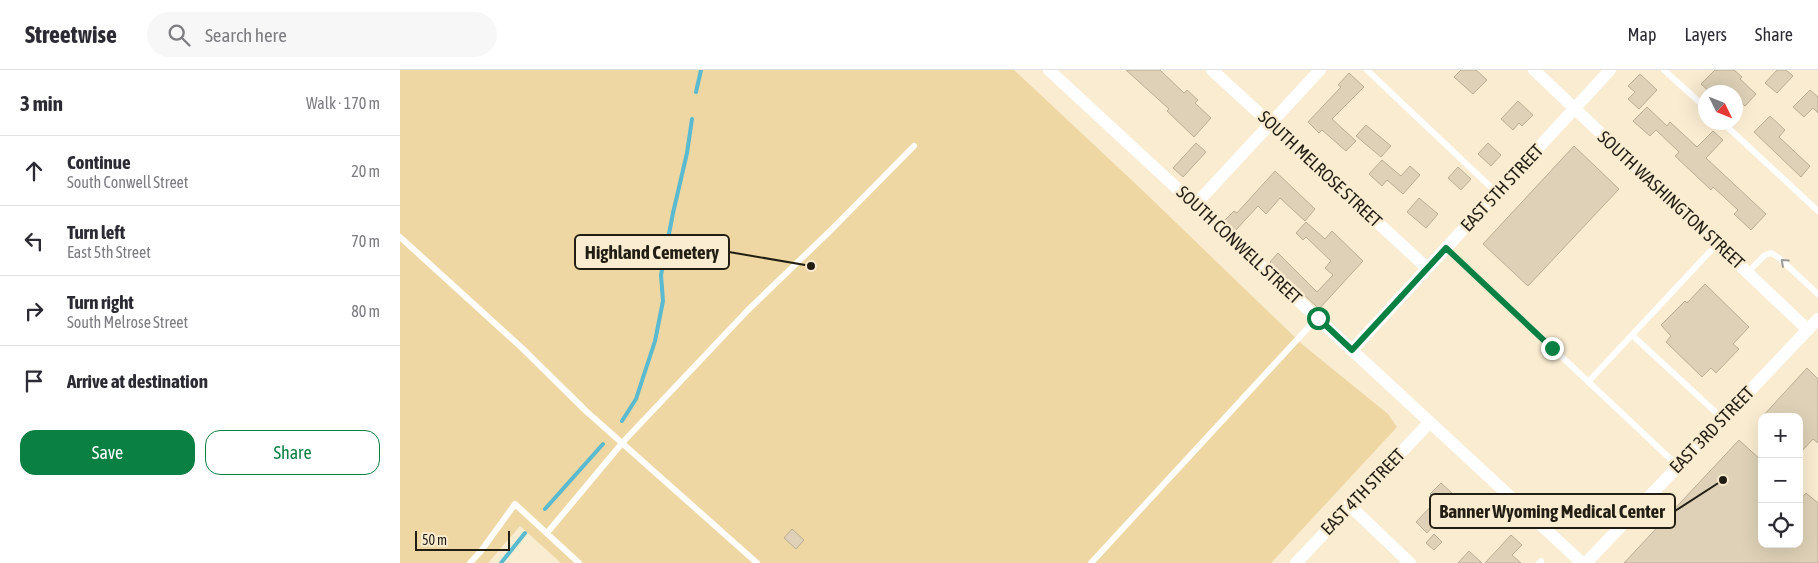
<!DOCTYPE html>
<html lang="en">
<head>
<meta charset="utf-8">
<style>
	:root { --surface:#fff; --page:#f7f7f7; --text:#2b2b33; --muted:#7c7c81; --line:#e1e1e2; --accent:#0b8043 }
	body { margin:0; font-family:"Asap Condensed",sans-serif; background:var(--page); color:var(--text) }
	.controls { position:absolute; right:15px; bottom:15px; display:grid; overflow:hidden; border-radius:10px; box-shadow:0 5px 20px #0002 }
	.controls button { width:45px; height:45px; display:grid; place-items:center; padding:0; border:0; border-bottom:1px solid var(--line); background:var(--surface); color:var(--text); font:25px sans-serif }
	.compass { position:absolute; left:1298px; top:15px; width:45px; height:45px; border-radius:50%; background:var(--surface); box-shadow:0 5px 20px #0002; rotate:133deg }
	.scale { position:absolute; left:15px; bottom:12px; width:95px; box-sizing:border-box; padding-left:5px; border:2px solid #231e14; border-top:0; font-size:14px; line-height:18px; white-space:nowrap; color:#231e14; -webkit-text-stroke:4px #f9ecd1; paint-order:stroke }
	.stop { position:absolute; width:15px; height:15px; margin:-11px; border:4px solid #0b8043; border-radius:50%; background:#fff }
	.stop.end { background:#0b8043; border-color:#fff; box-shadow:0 1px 5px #0008 }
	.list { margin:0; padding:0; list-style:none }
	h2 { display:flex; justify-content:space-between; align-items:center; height:65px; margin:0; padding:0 20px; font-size:21px }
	h2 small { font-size:16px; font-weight:400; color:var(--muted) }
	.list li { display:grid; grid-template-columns:32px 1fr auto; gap:15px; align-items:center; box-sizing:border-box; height:70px; padding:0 20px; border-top:1px solid var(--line) }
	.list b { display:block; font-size:19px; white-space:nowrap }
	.list p { margin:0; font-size:16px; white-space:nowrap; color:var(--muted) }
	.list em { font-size:16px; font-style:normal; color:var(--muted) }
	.actions { display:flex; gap:10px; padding:15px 20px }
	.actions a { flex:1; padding:11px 0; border:1px solid var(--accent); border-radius:15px; text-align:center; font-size:18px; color:var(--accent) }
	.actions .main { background:var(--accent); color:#fff }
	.icon { flex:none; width:28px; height:28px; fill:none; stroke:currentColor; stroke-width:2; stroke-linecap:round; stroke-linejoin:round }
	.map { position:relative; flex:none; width:1418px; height:493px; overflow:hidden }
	header { display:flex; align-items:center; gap:30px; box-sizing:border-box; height:70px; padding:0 25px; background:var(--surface); border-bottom:1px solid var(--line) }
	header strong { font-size:24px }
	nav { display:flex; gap:28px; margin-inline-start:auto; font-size:18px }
	.search { width:350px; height:45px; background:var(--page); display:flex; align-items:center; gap:12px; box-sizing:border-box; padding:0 18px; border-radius:28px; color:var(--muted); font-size:19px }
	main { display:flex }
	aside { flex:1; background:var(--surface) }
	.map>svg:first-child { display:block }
	.green { fill:#efd7a3 }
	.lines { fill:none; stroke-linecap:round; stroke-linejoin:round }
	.stream { stroke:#5abacf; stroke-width:4 }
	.building { fill:#ded1b7; stroke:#b9ad93 }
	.lane { stroke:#fff; stroke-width:6 }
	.street { stroke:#fff; stroke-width:12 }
	.oneway { stroke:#9c9a95 }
	.route { stroke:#0b8043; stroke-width:6 }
	.labels { text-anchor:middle; stroke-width:5; stroke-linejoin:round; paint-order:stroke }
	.street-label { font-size:18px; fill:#231e14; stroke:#f9ecd1 }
	.leader { fill:none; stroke:#231e14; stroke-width:2 }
	.callout-dot { fill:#231e14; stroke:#f9ecd1; stroke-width:2 }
	.callout { fill:#f9ecd1; stroke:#231e14; stroke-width:2 }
	.callout-label { font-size:19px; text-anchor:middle; font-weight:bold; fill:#231e14 }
</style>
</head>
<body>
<header>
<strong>Streetwise</strong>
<div class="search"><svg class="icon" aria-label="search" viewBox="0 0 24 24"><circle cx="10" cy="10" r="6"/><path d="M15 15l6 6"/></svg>Search here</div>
<nav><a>Map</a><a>Layers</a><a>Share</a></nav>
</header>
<main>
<aside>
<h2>3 min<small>Walk · 170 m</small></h2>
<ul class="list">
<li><svg class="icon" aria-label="ahead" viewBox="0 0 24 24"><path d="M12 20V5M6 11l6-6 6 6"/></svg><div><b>Continue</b><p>South Conwell Street</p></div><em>20 m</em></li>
<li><svg class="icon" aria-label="left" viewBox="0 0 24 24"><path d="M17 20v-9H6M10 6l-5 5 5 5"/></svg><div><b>Turn left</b><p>East 5th Street</p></div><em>70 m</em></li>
<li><svg class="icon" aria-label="right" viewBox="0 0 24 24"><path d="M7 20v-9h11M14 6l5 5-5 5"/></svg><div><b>Turn right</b><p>South Melrose Street</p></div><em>80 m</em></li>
<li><svg class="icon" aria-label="arrive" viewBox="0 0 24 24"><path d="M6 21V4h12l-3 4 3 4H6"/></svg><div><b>Arrive at destination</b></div></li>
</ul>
<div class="actions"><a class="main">Save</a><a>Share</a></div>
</aside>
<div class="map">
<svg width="1418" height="493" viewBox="0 0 1418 493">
	<rect width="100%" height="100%" fill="#f9ecd1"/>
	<path class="green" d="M 0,0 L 614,0 L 739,117 L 903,275 L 988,344 L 997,357 L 871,493 L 161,493 L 120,456 L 88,493 L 0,493 Z"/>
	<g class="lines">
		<path class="stream" d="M 296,22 L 301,0
			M 222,351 L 236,329 L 255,271 L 263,231 L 261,205 L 273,143 L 287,83 L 292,49
			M 145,439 L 203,374
			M 101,493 L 125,463"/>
	</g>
	<path class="building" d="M 726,0 L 760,0 L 784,23 L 787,20 L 798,30 L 795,33 L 811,48 L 794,67 L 767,41 L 769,39 Z
		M 1061,0 L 1076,0 L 1087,10 L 1073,24 L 1054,7 Z
		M 1315,0 L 1334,0 L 1342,7 L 1340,9 L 1356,24 L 1345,36 L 1336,28 L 1336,22 L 1330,22 L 1322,15 L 1316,22 L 1310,22 L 1301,14 Z
		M 1377,0 L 1386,0 L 1393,6 L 1377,23 L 1365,13 Z
		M 949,3 L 964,17 L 932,49 L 956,71 L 946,81 L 922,60 L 919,63 L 908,52 L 941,17 L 938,15 Z
		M 1240,4 L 1257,20 L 1239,39 L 1228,29 L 1235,22 L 1228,16 Z
		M 1410,20 L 1418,27 L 1418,43 L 1413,38 L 1404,47 L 1393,37 Z
		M 1118,31 L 1133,45 L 1122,56 L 1119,53 L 1113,60 L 1101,49 Z
		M 1247,37 L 1267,56 L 1270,52 L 1297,77 L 1313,61 L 1323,70 L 1306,88 L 1366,144 L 1351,160 L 1334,144 L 1338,140 L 1313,117 L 1311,120 L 1275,86 L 1279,82 L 1256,60 L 1250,66 L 1233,51 Z
		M 1370,46 L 1385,60 L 1379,67 L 1410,96 L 1401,107 L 1354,62 Z
		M 966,55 L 991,76 L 981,87 L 956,66 Z
		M 796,73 L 806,82 L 783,107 L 773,98 Z
		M 1088,73 L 1101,85 L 1091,96 L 1078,84 Z
		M 1174,76 L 1219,119 L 1128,216 L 1083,174 Z
		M 982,90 L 1001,106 L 1010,96 L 1020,105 L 1003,124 L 987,110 L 982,116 L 969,104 Z
		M 1058,97 L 1071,109 L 1061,120 L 1048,108 Z
		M 875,101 L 915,139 L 905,151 L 880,128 L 866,144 L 858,136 L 835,161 L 824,151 L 834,141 L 837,143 Z
		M 1019,128 L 1038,144 L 1026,158 L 1007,142 Z
		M 906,152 L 925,169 L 932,161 L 963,191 L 919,239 L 870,192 L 878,183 L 917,222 L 933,205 L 925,198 L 931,191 L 906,167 L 903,170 L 896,163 Z
		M 1305,214 L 1349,257 L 1333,274 L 1339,279 L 1316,303 L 1311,298 L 1302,307 L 1266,272 L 1271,266 L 1261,255 L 1285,231 L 1287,233 Z
		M 1407,298 L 1418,309 L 1418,373 L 1413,369 L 1399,384 L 1399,347 L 1362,347 Z
		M 1339,370 L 1362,391 L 1362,474 L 1399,474 L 1399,431 L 1406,423 L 1418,433 L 1418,493 L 1224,493 Z
		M 1041,413 L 1066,436 L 1069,434 L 1081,445 L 1070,456 L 1050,438 L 1027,463 L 1016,452 L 1037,430 L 1030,424 Z
		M 392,459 L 404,470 L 396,479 L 384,468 Z
		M 1034,464 L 1042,472 L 1034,480 L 1026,473 Z
		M 1111,465 L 1122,475 L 1112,485 L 1121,493 L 1085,493 Z
		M 1069,481 L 1082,493 L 1058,493 Z"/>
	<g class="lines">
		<path class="lane" d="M 967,0 L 1097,123
			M 1264,0 L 1306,38
			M 1322,52 L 1418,141
			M 0,167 L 122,278 L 186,341 L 357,493
			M 1046,178 L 1278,396
			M 1347,203 L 1365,185 L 1371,183 L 1378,187 L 1418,224
			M 1232,265 L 1323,349
			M 1188,312 L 1317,174
			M 147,463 L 223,372 L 348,240 L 430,161 L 514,76
			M 70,493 L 81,481 L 115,434 L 179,493
			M 691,493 L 917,248
			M 1139,493 L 1141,491"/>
		<path class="street" d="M 649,0 L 1182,493
			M 812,0 L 1027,198
			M 1134,0 L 1408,260
			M 795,135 L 920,0
			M 952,280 L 1210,0
			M 949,435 L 1010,493
			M 896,493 L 1030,352
			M 1186,493 L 1418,249"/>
	</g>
	<defs><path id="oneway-chevron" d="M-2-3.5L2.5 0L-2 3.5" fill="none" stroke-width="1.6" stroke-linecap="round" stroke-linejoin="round" transform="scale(1.25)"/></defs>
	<use class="oneway" href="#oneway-chevron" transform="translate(1384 192) rotate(-138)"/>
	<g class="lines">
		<path class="route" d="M 918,248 L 952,280 L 1046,178 L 1152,278"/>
	</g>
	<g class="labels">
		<g class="street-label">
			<text transform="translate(920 99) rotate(43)" y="6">SOUTH MELROSE STREET</text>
			<text transform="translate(1102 118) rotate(-47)" y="6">EAST 5TH STREET</text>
			<text transform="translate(1271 130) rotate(43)" y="6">SOUTH WASHINGTON STREET</text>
			<text transform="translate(839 175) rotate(43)" y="6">SOUTH CONWELL STREET</text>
			<text transform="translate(1312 360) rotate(-46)" y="6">EAST 3RD STREET</text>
			<text transform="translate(963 422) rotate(-46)" y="6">EAST 4TH STREET</text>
		</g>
	</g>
	<path class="leader" d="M411 196L329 182M1323 410L1275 441"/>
	<g class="callout-dot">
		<circle cx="411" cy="196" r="5"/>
		<circle cx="1323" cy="410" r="5"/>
	</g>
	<g class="callout">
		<rect x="175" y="165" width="154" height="34" rx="5"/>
		<rect x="1030" y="424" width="245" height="34" rx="5"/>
	</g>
	<g class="callout-label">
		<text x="252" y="189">Highland Cemetery</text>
		<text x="1152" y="448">Banner Wyoming Medical Center</text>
	</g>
</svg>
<div class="controls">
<button>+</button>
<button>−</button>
<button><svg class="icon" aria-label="locate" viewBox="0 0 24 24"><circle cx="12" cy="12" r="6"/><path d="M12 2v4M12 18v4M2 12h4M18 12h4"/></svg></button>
</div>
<svg class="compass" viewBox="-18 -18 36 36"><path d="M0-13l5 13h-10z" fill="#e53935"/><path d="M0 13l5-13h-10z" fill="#7c7c81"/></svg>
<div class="scale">50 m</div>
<div class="stop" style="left:918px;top:248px"></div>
<div class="stop end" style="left:1152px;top:278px"></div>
</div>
</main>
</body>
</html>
